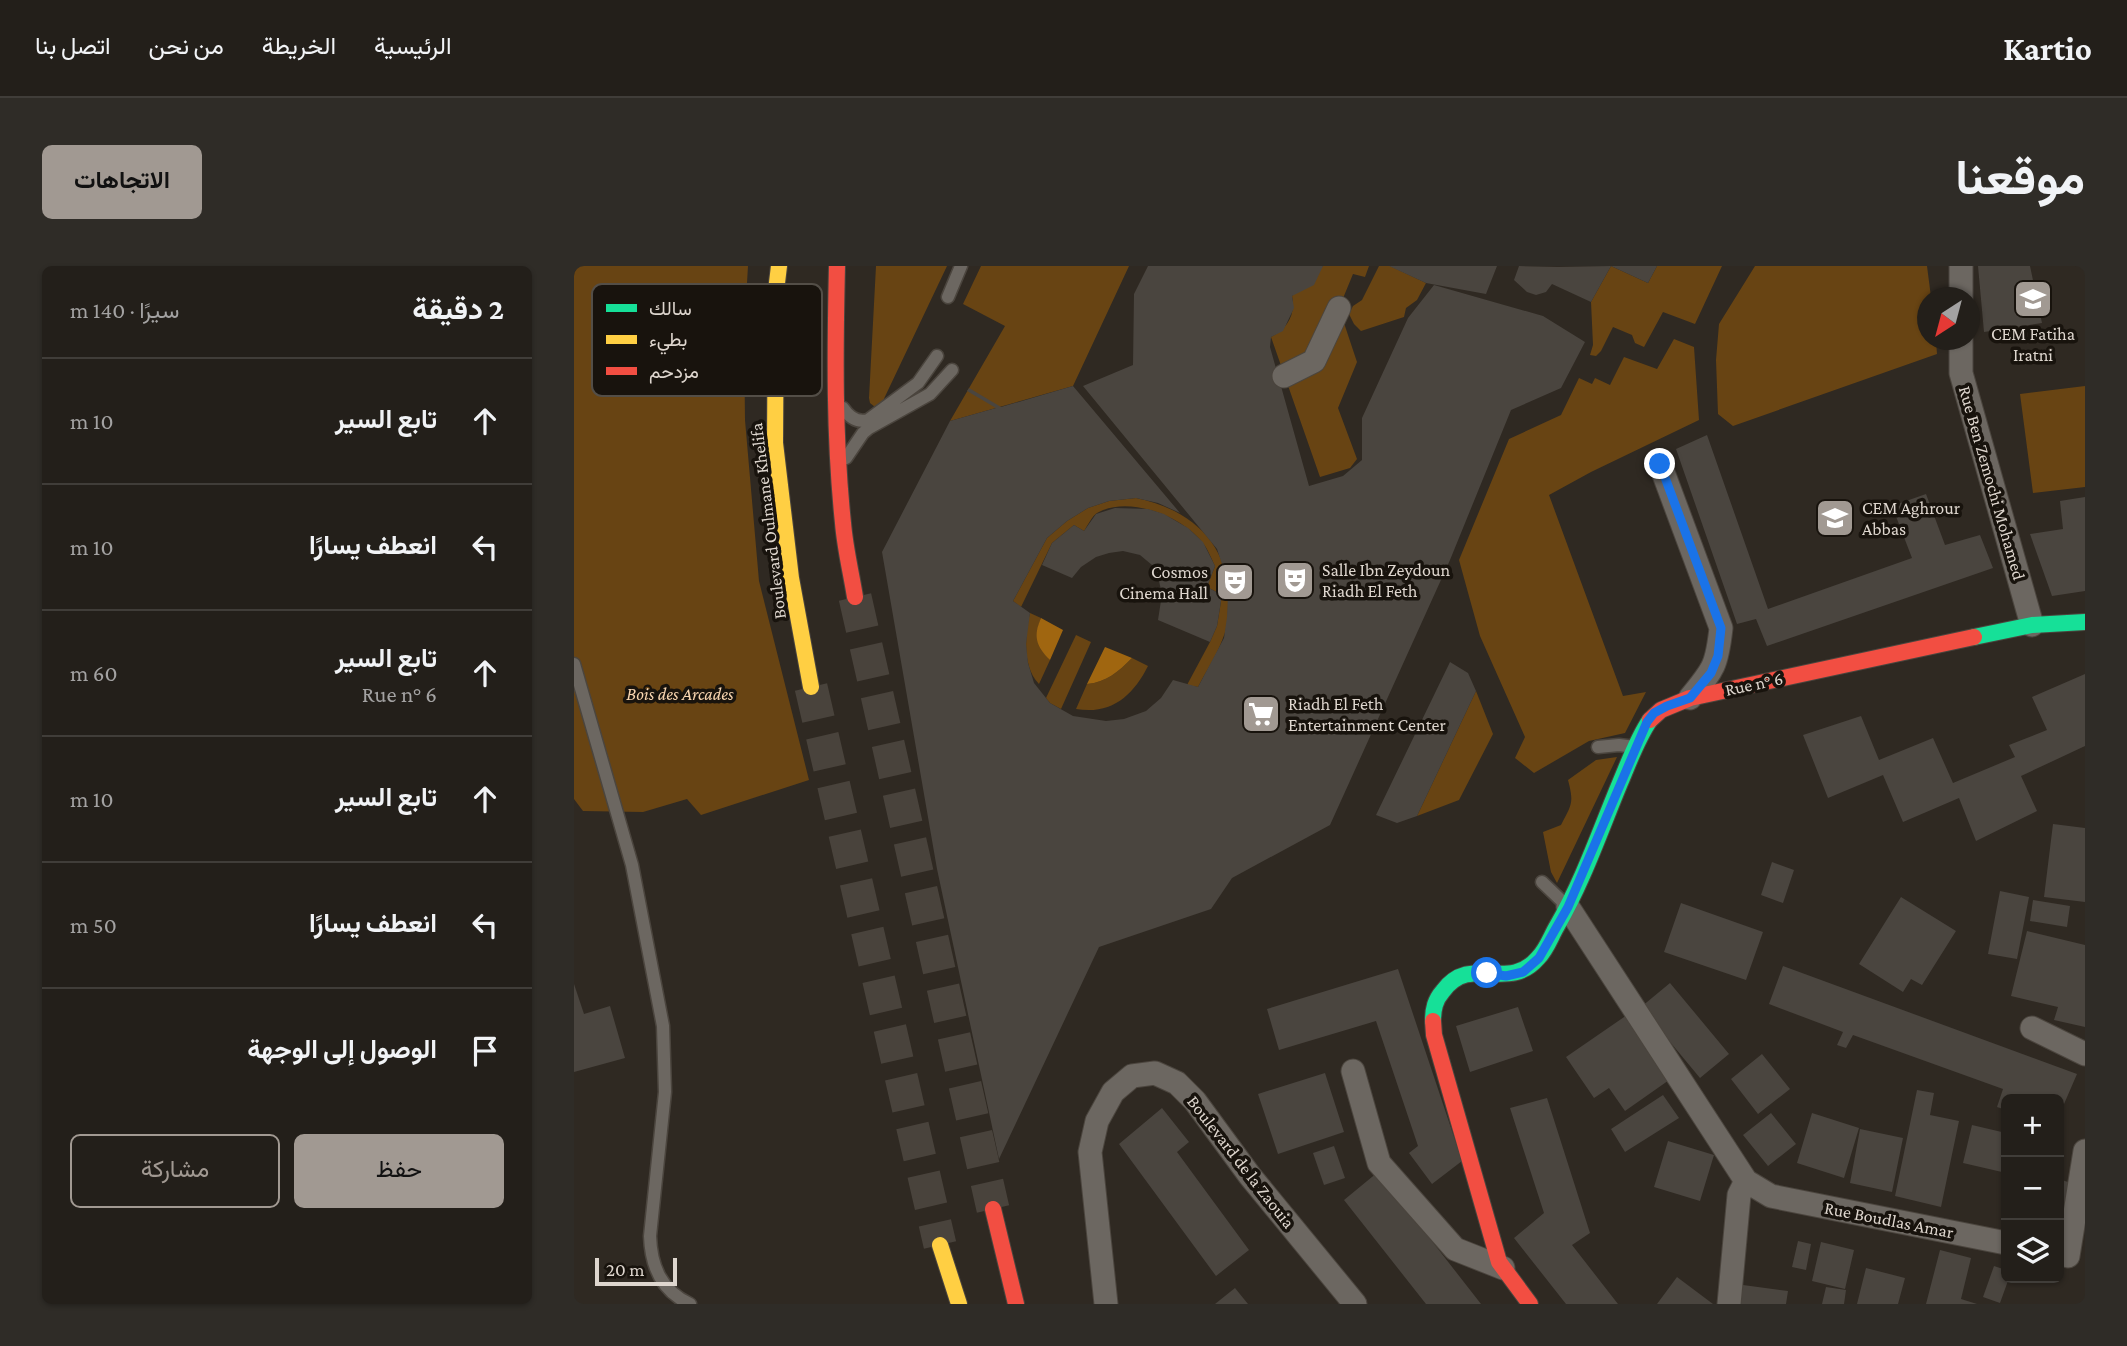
<!DOCTYPE html>
<html lang="ar">
<head>
<meta charset="utf-8">
<style>
	:root { --surface:#231f1a; --page:#2f2c27; --text:#f1f3f6; --muted:#a3a2a2; --line:#403d39; --accent:#a19992 }
	body { margin:0; font-family:"Crimson Pro",Vazirmatn,serif; background:var(--page); color:var(--text); direction:rtl }
	.controls { position:absolute; right:21px; bottom:21px; display:grid; overflow:hidden; border-radius:10px; box-shadow:0 2px 5px #0004 }
	.controls button { width:63px; height:63px; display:grid; place-items:center; padding:0; border:0; border-bottom:2px solid var(--line); background:var(--surface); color:var(--text); font:35px sans-serif }
	.compass { position:absolute; left:1343px; top:21px; width:63px; height:63px; border-radius:50%; background:var(--surface); box-shadow:0 2px 5px #0004; rotate:216deg }
	.scale { position:absolute; left:21px; bottom:18px; width:82px; box-sizing:border-box; padding-left:7px; border:4px solid #ded6ce; border-top:0; font-size:19px; line-height:24px; white-space:nowrap; color:#ded6ce; -webkit-text-stroke:5px #18130d; paint-order:stroke }
	.stop { position:absolute; width:21px; height:21px; margin:-16px; border:5px solid #1a73e8; border-radius:50%; background:#fff }
	.stop.end { background:#1a73e8; border-color:#fff; box-shadow:0 2px 7px #0008 }
	.list { margin:0; padding:0; list-style:none }
	h2 { display:flex; justify-content:space-between; align-items:center; height:91px; margin:0; padding:0 28px; font-size:30px }
	h2 small { font-size:23px; font-weight:400; color:var(--muted) }
	.list li { display:grid; grid-template-columns:46px 1fr auto; gap:21px; align-items:center; box-sizing:border-box; height:126px; padding:0 28px; border-top:2px solid var(--line) }
	.list b { display:block; font-size:26px; white-space:nowrap }
	.list p { margin:0; font-size:23px; white-space:nowrap; color:var(--muted) }
	.list em { font-size:23px; font-style:normal; color:var(--muted) }
	.actions { display:flex; gap:14px; padding:21px 28px }
	.actions a { flex:1; padding:16px 0; border:2px solid var(--accent); border-radius:10px; text-align:center; font-size:24px; color:var(--accent) }
	.actions .main { background:var(--accent); color:#111 }
	.icon { flex:none; width:38px; height:38px; fill:none; stroke:currentColor; stroke-width:2; stroke-linecap:round; stroke-linejoin:round }
	.map { position:relative; flex:none; width:1511px; height:1038px; overflow:hidden; direction:ltr; border-radius:10px }
	header { display:flex; align-items:center; gap:42px; box-sizing:border-box; height:98px; padding:0 35px; background:var(--surface); border-bottom:2px solid var(--line) }
	header strong { font-size:33px }
	nav { display:flex; gap:38px; margin-inline-start:auto; font-size:24px }
	.intro { display:flex; align-items:center; justify-content:space-between; box-sizing:border-box; height:168px; padding:0 42px }
	h1 { margin:0; font-size:49px }
	.button { padding:18px 32px; border-radius:10px; background:var(--accent); color:#111; font-size:24px; font-weight:700 }
	main { display:flex; gap:42px; padding:0 42px }
	aside { flex:1; background:var(--surface); border-radius:10px; box-shadow:0 2px 5px #0004 }
	.map>svg:first-child { display:block }
	.green { fill:#684413 }
	.water { fill:#a06610 }
	.building { fill:#4a453f }
	.lines { fill:none; stroke-linecap:round; stroke-linejoin:round }
	.secondary-tunnel { stroke:#49433c; stroke-width:33; stroke-dasharray:33 17; stroke-linecap:butt }
	.lane-casing { stroke:#4b453e; stroke-width:15 }
	.street-casing { stroke:#4b453e; stroke-width:25 }
	.fast-casing { stroke:#4b453e; stroke-width:18 }
	.slow-casing { stroke:#4b453e; stroke-width:18 }
	.jam-casing { stroke:#4b453e; stroke-width:18 }
	.lane { stroke:#6c6761; stroke-width:12 }
	.street { stroke:#6c6761; stroke-width:23 }
	.fast { stroke:#16e098; stroke-width:16 }
	.slow { stroke:#ffcf43; stroke-width:16 }
	.jam { stroke:#f24e42; stroke-width:16 }
	.route { stroke:#1a73e8; stroke-width:9 }
	.labels { text-anchor:middle; stroke-width:7; stroke-linejoin:round; paint-order:stroke }
	.poi-label { font-size:18px; fill:#ded6ce; stroke:#18130d; text-anchor:start }
	.street-label { font-size:18px; fill:#ded6ce; stroke:#18130d }
	.park-label { font-size:18px; font-style:italic; fill:#f8d5b0; stroke:#18130d }
	.key { fill:#18130d; stroke:#534e47; stroke-width:2 }
	.key-label { font-size:19px; fill:#ded6ce }
</style>
</head>
<body>
<header>
<strong>Kartio</strong>
<nav><a>الرئيسية</a><a>الخريطة</a><a>من نحن</a><a>اتصل بنا</a></nav>
</header>
<div class="intro"><h1>موقعنا</h1><a class="button">الاتجاهات</a></div>
<main>
<div class="map">
<svg width="1511" height="1038" viewBox="0 0 1511 1038">
	<rect width="100%" height="100%" fill="#2f2922"/>
	<path class="green" d="M 0,0 L 174,0 L 170,68 L 171,154 L 185,315 L 235,514 L 127,549 L 113,533 L 69,546 L 9,545 L 0,533 Z
		M 302,0 L 373,0 L 307,139 L 301,141 L 296,137 L 295,132 Z
		M 407,0 L 555,0 L 499,120 L 376,155 L 431,60 L 389,38 Z
		M 749,0 L 795,0 L 791,11 L 779,8 L 765,42 L 783,96 L 764,142 L 783,193 L 776,202 L 746,211 L 697,71 C 713,63 722,49 718,30 Z
		M 805,0 L 816,0 L 852,17 L 843,34 L 832,42 L 830,51 L 787,65 L 780,58 L 775,48 L 779,40 L 788,34 Z
		M 1037,0 L 1074,17 L 1083,0 L 1148,0 L 1121,58 L 1089,46 L 1070,81 L 1061,77 L 1058,69 L 1039,61 L 1027,85 L 1022,90 L 1016,89 L 1019,79 L 1017,36 Z
		M 1181,0 L 1353,0 L 1357,31 L 1353,32 L 1353,74 L 1362,74 L 1363,88 L 1159,160 L 1144,148 L 1142,94 L 1145,58 Z
		M 1100,73 L 1120,81 L 1125,154 L 1017,206 L 975,229 L 1049,430 L 1072,426 L 1051,467 L 1015,475 L 960,507 L 941,492 L 951,471 L 906,370 L 885,294 L 935,173 L 987,149 L 1005,112 L 1018,118 L 1021,112 L 1036,119 L 1050,91 L 1083,103 Z
		M 1511,120 L 1511,221 L 1459,227 L 1446,128 Z
		M 562,232 C 615,243 656,276 654,335 C 654,347 654,361 649,372 C 643,389 632,405 624,421 L 613,419 L 636,376 L 643,360 L 648,329 L 633,321 L 641,300 C 637,292 634,283 628,276 C 608,250 554,229 523,247 C 518,250 514,259 510,265 L 500,259 L 478,277 L 447,341 L 439,335 L 473,272 L 493,255 L 514,242 L 535,235 Z
		M 456,347 L 467,352 C 460,369 464,381 476,394 L 465,418 C 448,401 451,368 456,347 Z
		M 502,369 L 517,376 L 487,443 L 476,437 L 472,432 Z
		M 558,392 L 574,400 C 559,430 537,449 502,443 L 513,418 C 533,416 544,406 558,392 Z
		M 902,425 L 919,468 L 885,534 L 843,550 Z
		M 1043,491 L 983,617 L 977,606 L 969,566 L 987,559 C 998,538 1000,537 994,514 L 1022,494 Z"/>
	<path class="water" d="M 467,352 L 489,364 L 476,394 C 462,380 459,370 467,352 Z
		M 531,381 L 558,392 C 544,406 533,416 513,418 Z"/>
	<path class="building" d="M 574,0 L 749,0 L 740,19 L 718,30 L 720,42 L 709,65 L 697,71 L 696,81 L 735,220 L 769,210 L 788,194 L 788,152 L 834,52 L 860,19 L 969,50 L 1011,76 L 987,122 L 937,144 L 876,294 L 756,559 L 658,612 L 637,643 L 525,681 L 425,893 L 363,603 L 308,286 L 376,155 L 422,142 L 393,125 L 395,122 L 427,141 L 499,120 L 606,247 L 584,237 L 562,232 L 535,235 L 514,242 L 493,255 L 473,272 L 439,335 L 456,347 L 452,378 L 454,397 L 460,417 L 476,437 L 499,450 L 532,455 L 550,453 L 572,445 L 587,432 L 599,414 L 624,421 L 650,372 L 653,351 L 654,329 L 651,307 L 643,283 L 509,120 L 559,99 L 560,28 Z
		M 815,0 L 923,0 L 912,28 L 852,17 Z
		M 945,0 L 984,1 L 1037,0 L 1017,36 L 978,18 L 972,26 L 962,29 L 953,26 L 940,14 Z
		M 1037,0 L 1083,0 L 1074,17 Z
		M 1404,0 L 1456,0 L 1468,57 L 1410,66 Z
		M 1133,169 L 1194,343 L 1338,292 L 1318,240 L 1352,228 L 1371,279 L 1406,269 L 1419,302 L 1193,380 L 1182,353 L 1163,358 L 1102,183 Z
		M 1511,231 L 1511,325 L 1478,330 L 1456,268 L 1489,263 L 1486,235 Z
		M 541,242 L 574,243 L 590,248 L 614,262 L 629,276 L 641,300 L 633,321 L 648,329 L 643,360 L 636,376 L 584,354 L 588,328 L 584,311 L 578,299 L 566,289 L 549,285 L 535,287 L 522,291 L 507,301 L 498,312 L 468,299 L 478,277 L 500,259 L 510,265 L 522,248 Z
		M 876,396 L 894,407 L 902,425 L 843,550 L 823,557 L 802,549 Z
		M 1511,408 L 1511,480 L 1447,510 L 1463,545 L 1402,575 L 1385,532 L 1329,556 L 1309,509 L 1254,532 L 1229,469 L 1287,450 L 1305,494 L 1359,472 L 1379,517 L 1441,491 L 1435,479 L 1473,464 L 1458,431 Z
		M 1479,558 L 1511,562 L 1511,636 L 1470,631 Z
		M 1198,596 L 1220,604 L 1209,637 L 1187,629 Z
		M 1426,625 L 1455,631 L 1443,693 L 1414,688 Z
		M 1327,631 L 1382,665 L 1348,719 L 1337,713 L 1329,726 L 1285,698 Z
		M 1459,634 L 1496,640 L 1493,661 L 1456,655 Z
		M 1107,637 L 1189,666 L 1172,714 L 1090,686 Z
		M 1453,665 L 1511,679 L 1511,761 L 1480,754 L 1484,741 L 1437,730 Z
		M 1209,700 L 1503,808 L 1487,845 L 1485,844 L 1485,833 L 1455,833 L 1439,828 L 1437,833 L 1432,833 L 1432,844 L 1423,841 L 1429,823 L 1279,769 L 1272,782 L 1263,779 L 1269,766 L 1195,738 Z
		M 824,703 L 888,895 L 858,918 L 835,887 L 844,880 L 802,755 L 705,784 L 693,743 Z
		M 1096,717 L 1155,788 L 1126,812 L 1067,741 Z
		M 0,718 L 10,748 L 36,740 L 51,792 L 0,806 Z
		M 944,741 L 959,785 L 896,806 L 882,760 Z
		M 1053,749 L 1098,812 L 1051,845 L 1035,822 L 1020,832 L 992,791 Z
		M 1188,788 L 1216,823 L 1184,848 L 1157,813 Z
		M 751,807 L 770,866 L 704,888 L 684,828 Z
		M 1343,824 L 1360,827 L 1356,849 L 1385,855 L 1367,941 L 1321,930 Z
		M 1089,829 L 1105,852 L 1051,886 L 1037,863 Z
		M 973,832 L 1016,967 L 998,979 L 1044,1038 L 992,1038 L 940,972 L 970,947 L 936,842 Z
		M 588,842 L 615,876 L 603,886 L 675,984 L 642,1010 L 545,878 Z
		M 1197,847 L 1222,878 L 1194,900 L 1169,869 Z
		M 1238,847 L 1285,862 L 1270,912 L 1223,897 Z
		M 1398,859 L 1432,867 L 1432,896 L 1431,895 L 1428,906 L 1389,897 Z
		M 1286,863 L 1329,872 L 1318,926 L 1276,917 Z
		M 1094,875 L 1140,889 L 1126,935 L 1080,921 Z
		M 760,880 L 771,912 L 750,919 L 739,887 Z
		M 804,906 L 907,1038 L 852,1038 L 770,934 Z
		M 1485,913 L 1503,919 L 1485,973 Z
		M 1224,975 L 1237,978 L 1232,1004 L 1218,1001 Z
		M 1247,976 L 1280,984 L 1271,1023 L 1238,1015 Z
		M 1366,984 L 1397,992 L 1387,1033 L 1403,1038 L 1352,1038 Z
		M 1420,1000 L 1432,1004 L 1432,1012 L 1435,1012 L 1426,1037 L 1409,1031 Z
		M 1292,1002 L 1331,1012 L 1324,1038 L 1283,1038 Z
		M 1103,1011 L 1139,1038 L 1083,1038 Z
		M 1169,1019 L 1214,1025 L 1212,1038 L 1166,1038 Z
		M 1252,1021 L 1272,1024 L 1270,1038 L 1248,1038 Z
		M 661,1022 L 674,1038 L 641,1038 Z"/>
	<g class="lines">
		<path class="secondary-tunnel" d="M 281,331 L 419,943
			M 237,421 L 366,979"/>
		<defs>
			<path id="lane" d="M 374,31 L 387,0
				M 269,142 C 275,151 283,157 294,154 L 344,117 L 363,90
				M 272,192 L 289,167 L 295,162 L 356,128 L 378,104
				M 0,398 L 58,599 L 89,760 L 91,826 L 76,970 C 77,1000 87,1025 116,1038
				M 1024,481 L 1045,479 L 1061,481
				M 968,616 L 993,640"/>
			<path id="street" d="M 1387,0 L 1387,32
				M 1387,74 L 1387,107 L 1458,359
				M 710,110 L 740,95 L 765,42
				M 1086,198 L 1147,362 C 1143,399 1140,403 1116,432
				M 994,641 L 1172,915 L 1197,930 L 1432,977
				M 1458,762 L 1511,788
				M 779,805 L 805,897 L 881,983 L 929,1002
				M 1494,990 L 1511,885
				M 532,1038 L 516,886 L 523,855 L 539,826 L 558,810 L 581,807 L 603,817 L 621,835 L 676,910 L 781,1038
				M 1155,1038 L 1165,929 L 1172,915"/>
			<path id="fast" d="M 1400,371 L 1458,359 L 1511,356
				M 859,755 C 859,743 861,734 869,725 C 897,687 934,727 964,692 C 973,683 977,670 983,660 C 1009,615 1026,565 1046,517 C 1055,496 1063,473 1076,454"/>
			<path id="slow" d="M 205,0 L 202,25 L 201,177 L 217,312 L 237,421
				M 366,979 L 385,1038"/>
			<path id="jam" d="M 263,0 C 261,86 260,171 269,257 C 271,282 277,306 281,331
				M 1076,454 L 1087,444 L 1116,432 L 1400,371
				M 859,755 L 860,769 L 925,996 L 956,1038
				M 419,943 L 442,1038"/>
		</defs>
		<use href="#lane" class="lane-casing"/>
		<use href="#street" class="street-casing"/>
		<use href="#fast" class="fast-casing"/>
		<use href="#slow" class="slow-casing"/>
		<use href="#jam" class="jam-casing"/>
		<use href="#lane" class="lane"/>
		<use href="#street" class="street"/>
		<use href="#fast" class="fast"/>
		<use href="#slow" class="slow"/>
		<use href="#jam" class="jam"/>
	</g>
	<g class="lines">
		<path class="route" d="M 913,707 L 932,710 L 949,706 L 965,692 L 994,641 L 1073,456 L 1080,447 L 1093,440 L 1116,432 L 1137,407 L 1144,390 L 1147,362 L 1086,198"/>
	</g>
	<defs>
		<symbol id="school-square" viewBox="-11 -11 22 22"><rect x="-9" y="-9" width="18" height="18" rx="4" fill="#a19992" stroke="#18130d"/><path d="M0-5L7-2L0 1L-7-2ZM-4 1L0 2.5L4 1V4Q0 6-4 4Z" fill="#fff"/></symbol>
		<symbol id="theatre-square" viewBox="-11 -11 22 22"><rect x="-9" y="-9" width="18" height="18" rx="4" fill="#a19992" stroke="#18130d"/><path d="M-5-5.5Q0-4 5-5.5V0Q5 5 0 6Q-5 5-5 0ZM-3.3-2.5H-1v1.5H-3.3ZM1-2.5H3.3v1.5H1ZM-2.8 1Q0 5.5 2.8 1Z" fill="#fff"/></symbol>
		<symbol id="supermarket-square" viewBox="-11 -11 22 22"><rect x="-9" y="-9" width="18" height="18" rx="4" fill="#a19992" stroke="#18130d"/><path d="M-6-5.5h2.5l.6 2H6L4.5 2H-2.5L-4.4-4H-6ZM-1.5 3.2a1.3 1.3 0 1 0 .1 0ZM3 3.2a1.3 1.3 0 1 0 .1 0Z" fill="#fff"/></symbol>
	</defs>
	<g fill-rule="evenodd">
		<use href="#school-square" x="1437" y="11" width="44" height="44"/>
		<use href="#school-square" x="1239" y="230" width="44" height="44"/>
		<use href="#theatre-square" x="699" y="292" width="44" height="44"/>
		<use href="#theatre-square" x="639" y="294" width="44" height="44"/>
		<use href="#supermarket-square" x="665" y="426" width="44" height="44"/>
	</g>
	<g class="labels">
		<g class="poi-label">
			<text x="1459" y="74" text-anchor="middle">CEM Fatiha<tspan x="1459" dy="21">Iratni</tspan></text>
			<text x="1288" y="248">CEM Aghrour<tspan x="1288" dy="21">Abbas</tspan></text>
			<text x="748" y="310">Salle Ibn Zeydoun<tspan x="748" dy="21">Riadh El Feth</tspan></text>
			<text x="634" y="312" text-anchor="end">Cosmos<tspan x="634" dy="21">Cinema Hall</tspan></text>
			<text x="714" y="444">Riadh El Feth<tspan x="714" dy="21">Entertainment Center</tspan></text>
		</g>
		<g class="street-label">
			<text transform="translate(1418 217) rotate(74)" y="6">Rue Ben Zemochi Mohamed</text>
			<text transform="translate(194 255) rotate(-97)" y="6">Boulevard Oulmane Khelifa</text>
			<text transform="translate(1180 418) rotate(-12)" y="6">Rue n° 6</text>
			<text transform="translate(667 896) rotate(52)" y="6">Boulevard de la Zaouia</text>
			<text transform="translate(1315 954) rotate(11)" y="6">Rue Boudlas Amar</text>
		</g>
		<g class="park-label">
			<text x="106" y="434">Bois des Arcades</text>
		</g>
	</g>
	<rect x="18" y="18" width="230" height="112" rx="10" class="key"/>
	<rect x="32" y="38" width="31" height="8" fill="#16e098"/>
	<rect x="32" y="69" width="31" height="9" fill="#ffcf43"/>
	<rect x="32" y="101" width="31" height="8" fill="#f24e42"/>
	<g class="key-label">
		<text x="75" y="49">سالك</text>
		<text x="75" y="80">بطيء</text>
		<text x="75" y="112">مزدحم</text>
	</g>
</svg>
<div class="controls">
<button>+</button>
<button>−</button>
<button><svg class="icon" aria-label="layers" viewBox="0 0 24 24"><path d="M12 4l9 5-9 5-9-5zM3 14l9 5 9-5"/></svg></button>
</div>
<svg class="compass" viewBox="-18 -18 36 36"><path d="M0-13l5 13h-10z" fill="#e53935"/><path d="M0 13l5-13h-10z" fill="#a3a2a2"/></svg>
<div class="scale">20 m</div>
<div class="stop" style="left:913px;top:707px"></div>
<div class="stop end" style="left:1086px;top:198px"></div>
</div>
<aside>
<h2>2 دقيقة<small>سيرًا · 140 m</small></h2>
<ul class="list">
<li><svg class="icon" aria-label="ahead" viewBox="0 0 24 24"><path d="M12 20V5M6 11l6-6 6 6"/></svg><div><b>تابع السير</b></div><em>10 m</em></li>
<li><svg class="icon" aria-label="left" viewBox="0 0 24 24"><path d="M17 20v-9H6M10 6l-5 5 5 5"/></svg><div><b>انعطف يسارًا</b></div><em>10 m</em></li>
<li><svg class="icon" aria-label="ahead" viewBox="0 0 24 24"><path d="M12 20V5M6 11l6-6 6 6"/></svg><div><b>تابع السير</b><p>Rue n° 6</p></div><em>60 m</em></li>
<li><svg class="icon" aria-label="ahead" viewBox="0 0 24 24"><path d="M12 20V5M6 11l6-6 6 6"/></svg><div><b>تابع السير</b></div><em>10 m</em></li>
<li><svg class="icon" aria-label="left" viewBox="0 0 24 24"><path d="M17 20v-9H6M10 6l-5 5 5 5"/></svg><div><b>انعطف يسارًا</b></div><em>50 m</em></li>
<li><svg class="icon" aria-label="arrive" viewBox="0 0 24 24"><path d="M6 21V4h12l-3 4 3 4H6"/></svg><div><b>الوصول إلى الوجهة</b></div></li>
</ul>
<div class="actions"><a class="main">حفظ</a><a>مشاركة</a></div>
</aside>
</main>
</body>
</html>
